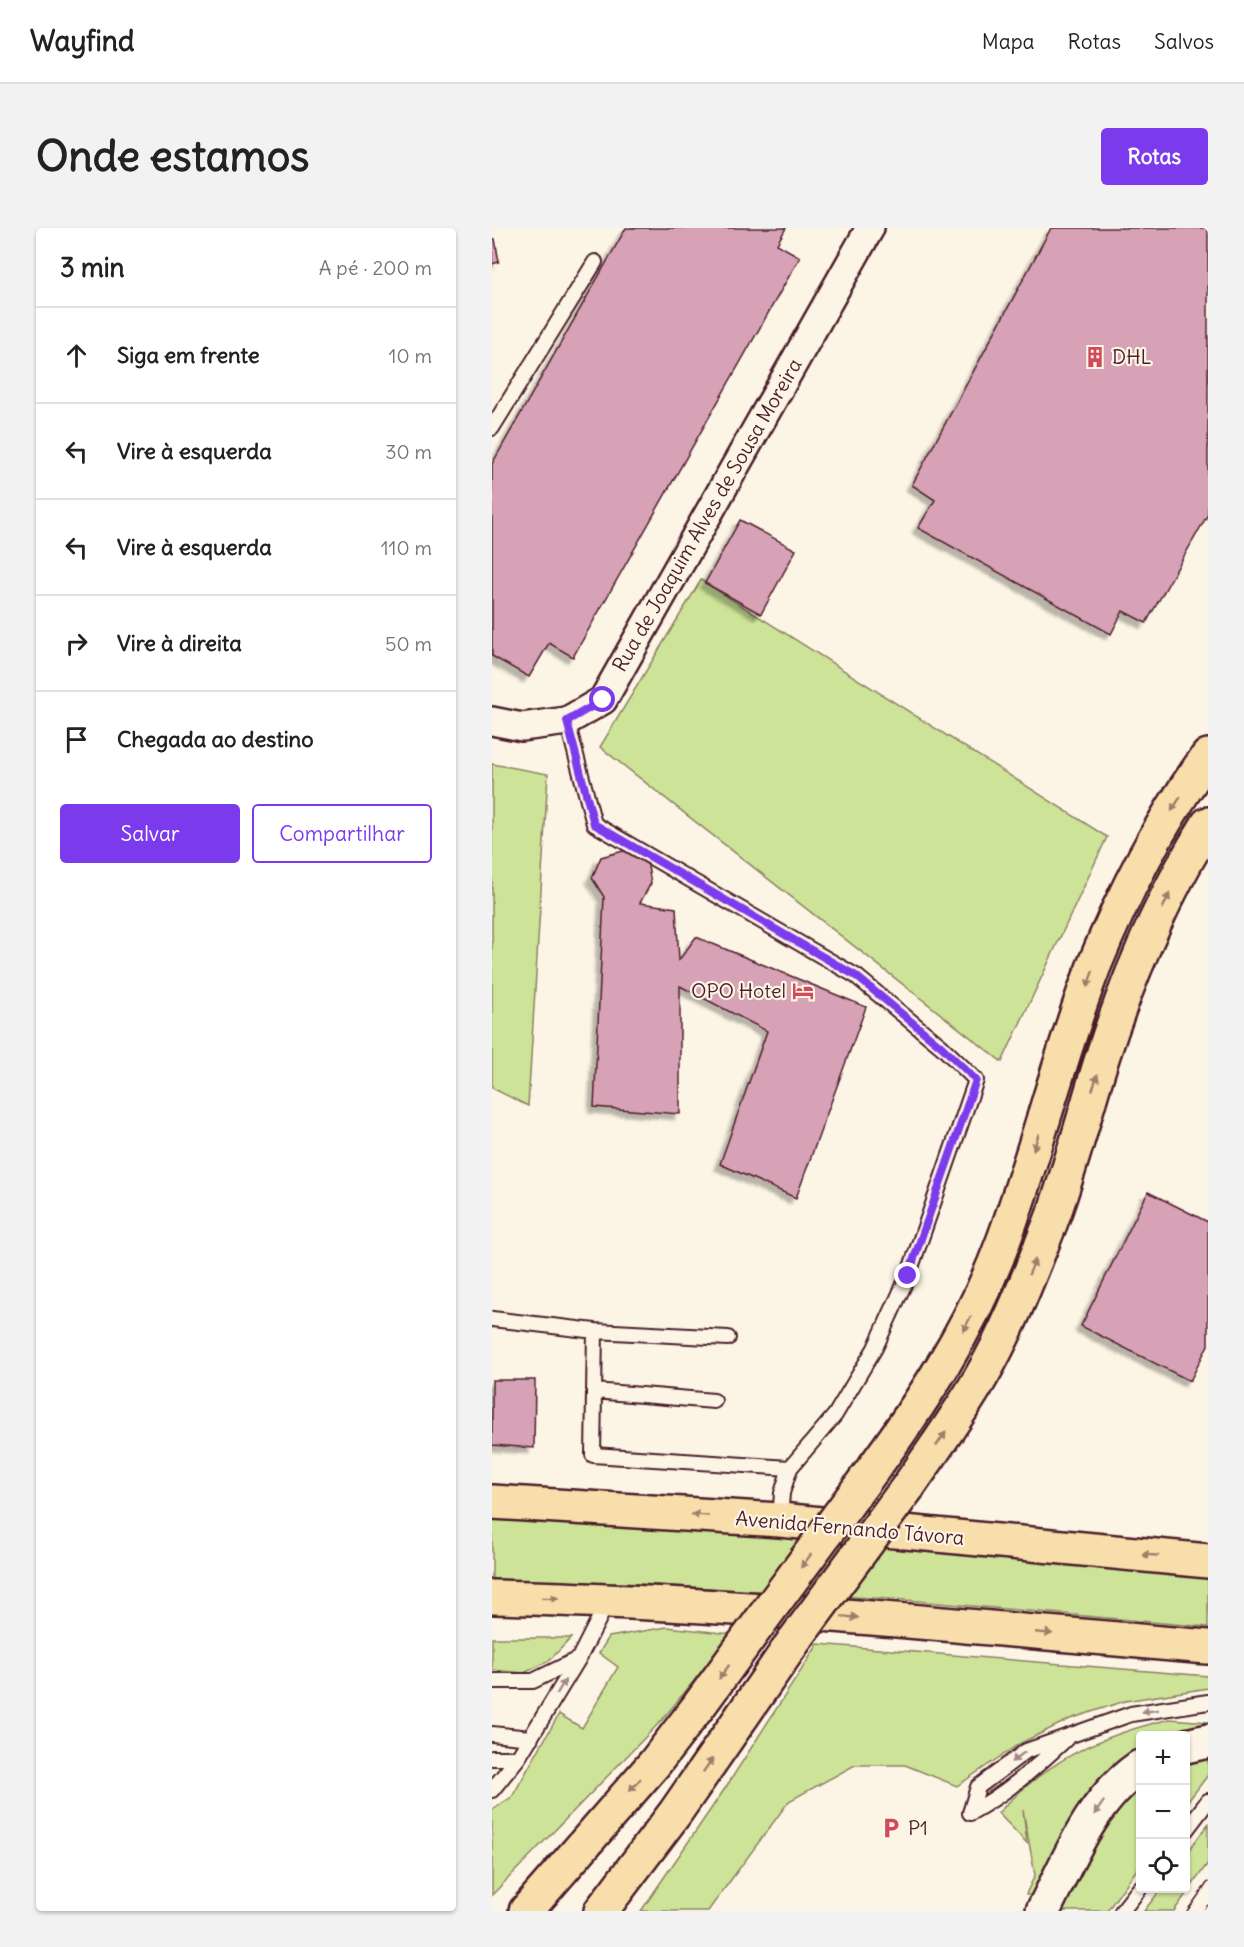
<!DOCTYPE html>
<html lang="pt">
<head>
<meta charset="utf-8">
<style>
	:root { --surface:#fff; --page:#f2f2f2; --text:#222; --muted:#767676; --line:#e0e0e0; --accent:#7c3aed }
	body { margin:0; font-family:Delius,sans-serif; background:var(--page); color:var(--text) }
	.controls { position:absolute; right:18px; bottom:18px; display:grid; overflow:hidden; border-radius:6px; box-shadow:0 2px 4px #0004 }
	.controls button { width:54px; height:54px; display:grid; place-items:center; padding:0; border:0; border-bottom:2px solid var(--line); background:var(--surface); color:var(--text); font:30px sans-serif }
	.stop { position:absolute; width:18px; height:18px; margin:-14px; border:4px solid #7c3aed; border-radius:50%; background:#fff }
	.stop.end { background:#7c3aed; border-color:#fff; box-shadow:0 2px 6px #0008 }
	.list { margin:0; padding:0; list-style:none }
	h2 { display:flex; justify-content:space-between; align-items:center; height:78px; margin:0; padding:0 24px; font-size:26px }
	h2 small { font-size:20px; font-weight:400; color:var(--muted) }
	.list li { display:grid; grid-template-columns:39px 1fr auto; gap:18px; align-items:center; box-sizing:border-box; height:96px; padding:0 24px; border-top:2px solid var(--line) }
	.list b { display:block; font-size:22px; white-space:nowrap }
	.list em { font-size:20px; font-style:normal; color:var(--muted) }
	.actions { display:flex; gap:12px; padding:18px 24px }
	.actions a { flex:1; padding:14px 0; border:2px solid var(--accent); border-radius:6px; text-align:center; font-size:21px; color:var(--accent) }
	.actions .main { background:var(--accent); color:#fff }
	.icon { flex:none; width:33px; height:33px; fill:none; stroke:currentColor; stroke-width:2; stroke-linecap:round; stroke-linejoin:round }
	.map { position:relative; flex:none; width:716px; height:1683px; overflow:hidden; border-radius:6px }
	header { display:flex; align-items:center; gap:36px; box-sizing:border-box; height:84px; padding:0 30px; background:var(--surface); border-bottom:2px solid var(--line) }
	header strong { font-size:28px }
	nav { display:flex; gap:33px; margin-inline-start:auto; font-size:21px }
	.intro { display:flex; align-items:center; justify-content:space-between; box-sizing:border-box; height:144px; padding:0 36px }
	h1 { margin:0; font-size:42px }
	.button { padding:15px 27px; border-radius:6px; background:var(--accent); color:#fff; font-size:21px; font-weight:700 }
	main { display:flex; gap:36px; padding:0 36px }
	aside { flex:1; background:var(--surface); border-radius:6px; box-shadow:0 2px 4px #0004 }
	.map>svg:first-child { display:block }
	.green { fill:#cde398; stroke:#8c8162; stroke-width:1.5 }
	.building { fill:#d7a1b6; stroke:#4a1f2b; stroke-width:1.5; filter:url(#shadow) }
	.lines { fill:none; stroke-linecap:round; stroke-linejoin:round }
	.service-casing { stroke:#4a1f2b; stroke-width:18 }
	.minor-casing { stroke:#4a1f2b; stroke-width:32 }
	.secondary-casing { stroke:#4a1f2b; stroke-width:38 }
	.primary-casing { stroke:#4a1f2b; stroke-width:38 }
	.motorway-casing { stroke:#4a1f2b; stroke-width:38 }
	.service { stroke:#fcf5e5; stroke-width:14 }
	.minor { stroke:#fcf5e5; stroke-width:27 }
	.secondary { stroke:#fcf5e5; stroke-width:33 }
	.primary { stroke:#f8deab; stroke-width:33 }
	.motorway { stroke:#f8deab; stroke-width:33 }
	.tram { stroke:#4a1f2b; stroke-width:1.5 }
	.motorway-bridge-casing { stroke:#4a1f2b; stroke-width:38; stroke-linecap:butt }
	.motorway-bridge { stroke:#f8deab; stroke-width:33 }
	.oneway { fill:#a17e6b }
	.oneway2 { fill:#a38a88 }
	.route { stroke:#7c3aed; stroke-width:8 }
	.labels { text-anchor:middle; stroke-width:4.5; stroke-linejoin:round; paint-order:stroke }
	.poi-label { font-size:20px; fill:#4a1f2b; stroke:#fcf5e5; text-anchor:start }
	.street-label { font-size:20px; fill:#4a1f2b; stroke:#fcf5e5 }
</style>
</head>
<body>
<header>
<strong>Wayfind</strong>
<nav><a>Mapa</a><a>Rotas</a><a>Salvos</a></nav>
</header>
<div class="intro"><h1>Onde estamos</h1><a class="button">Rotas</a></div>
<main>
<aside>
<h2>3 min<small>A pé · 200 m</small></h2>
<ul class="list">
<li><svg class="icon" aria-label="ahead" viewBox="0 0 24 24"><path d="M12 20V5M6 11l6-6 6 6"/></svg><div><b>Siga em frente</b></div><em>10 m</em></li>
<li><svg class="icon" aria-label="left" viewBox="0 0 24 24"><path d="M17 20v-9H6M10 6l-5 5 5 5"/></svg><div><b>Vire à esquerda</b></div><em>30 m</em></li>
<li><svg class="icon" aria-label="left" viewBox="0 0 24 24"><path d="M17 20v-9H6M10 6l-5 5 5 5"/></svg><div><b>Vire à esquerda</b></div><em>110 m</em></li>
<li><svg class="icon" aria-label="right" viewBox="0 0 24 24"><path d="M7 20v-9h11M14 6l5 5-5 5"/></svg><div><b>Vire à direita</b></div><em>50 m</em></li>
<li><svg class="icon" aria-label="arrive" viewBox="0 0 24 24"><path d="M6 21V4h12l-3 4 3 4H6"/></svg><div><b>Chegada ao destino</b></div></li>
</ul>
<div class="actions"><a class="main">Salvar</a><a>Compartilhar</a></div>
</aside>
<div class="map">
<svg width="716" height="1683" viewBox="0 0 716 1683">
	<defs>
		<filter id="shadow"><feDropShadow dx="-5.5" dy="5.5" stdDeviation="1.5" flood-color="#0004"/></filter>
	</defs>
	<rect width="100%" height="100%" fill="#fcf5e5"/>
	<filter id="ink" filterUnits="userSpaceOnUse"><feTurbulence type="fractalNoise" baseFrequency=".0167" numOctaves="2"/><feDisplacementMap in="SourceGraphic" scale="12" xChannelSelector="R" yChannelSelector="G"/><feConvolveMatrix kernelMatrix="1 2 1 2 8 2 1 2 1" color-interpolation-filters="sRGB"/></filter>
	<g filter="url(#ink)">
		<path class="green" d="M 209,352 L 615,609 L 510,834 L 108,519 Z
			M 0,536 L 56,546 L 36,878 L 0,860 Z
			M 0,1291 L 292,1307 L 716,1348 L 716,1399 L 413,1372 L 132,1355 L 0,1356 Z
			M 175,1399 L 240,1406 L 170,1492 L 0,1667 L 0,1582 L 20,1569 L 67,1486 L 90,1500 L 126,1439 L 107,1425 L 117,1409 Z
			M 0,1410 L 79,1410 L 57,1433 L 32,1445 L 0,1442 Z
			M 326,1416 L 716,1448 L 716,1460 L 633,1473 L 578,1491 L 527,1516 L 465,1558 L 413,1537 L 363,1537 L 297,1573 L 216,1683 L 149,1683 L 234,1559 Z
			M 678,1491 L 716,1494 L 716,1547 L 694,1576 L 694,1508 L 648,1508 L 648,1637 L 615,1683 L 570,1683 L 534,1666 L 543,1647 L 531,1582 L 535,1615 L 506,1585 C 557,1531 607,1508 678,1491 Z
			M 716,1596 L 716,1635 L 682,1683 L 652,1683 L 669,1661 L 694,1660 L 694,1626 Z"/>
		<path class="building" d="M 134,0 L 294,0 L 285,16 L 308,29 L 81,429 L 57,415 L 37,449 L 0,428 L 0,236 Z
			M 559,0 L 716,0 L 716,286 L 654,395 L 631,383 L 619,406 L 426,300 L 443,272 L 420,257 Z
			M 0,11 L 3,11 L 7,34 L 0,36 Z
			M 248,292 L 304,322 L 269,386 L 213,355 Z
			M 135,622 L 155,633 L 159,655 L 148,675 L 184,680 L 187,732 L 204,709 L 374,779 L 304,970 L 228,936 L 275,803 L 188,758 L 188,886 L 102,879 L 112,669 L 100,650 L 109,629 Z
			M 656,964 L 716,994 L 716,1117 L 698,1153 L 589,1098 Z
			M 0,1152 L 43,1152 L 42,1220 L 0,1217 Z"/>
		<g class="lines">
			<defs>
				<path id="service" d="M 0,200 L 103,34
					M 75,493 L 102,596 L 364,748 L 450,819 L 484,852 L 416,1048 L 383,1120 L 343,1187 L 298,1240 L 290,1265 L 288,1292
					M 0,1091 L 103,1103
					M 236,1110 L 103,1103 L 101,1227 L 298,1240
					M 102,1163 L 222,1173
					M 0,1453 L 41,1453 L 86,1431
					M 0,1506 L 39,1510
					M 0,1530 L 26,1530 L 87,1430 L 116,1373
					M 0,1562 L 26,1530
					M 478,1585 L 486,1559 L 534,1523 L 639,1486 L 716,1474
					M 478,1585 C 514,1566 544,1539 574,1511
					M 694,1602 L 716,1573
					M 630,1683 L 648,1660"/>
				<path id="minor" d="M 0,493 L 30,499 L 75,493 L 111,472 L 378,0"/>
				<path id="secondary" d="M 694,1518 L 716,1513
					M 551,1683 C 577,1632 599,1572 648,1539"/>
				<path id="primary" d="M 0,1274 L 288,1292 L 716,1333
					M 0,1369 C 239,1374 478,1399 716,1419"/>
				<path id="motorway" d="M 373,1252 C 428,1178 479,1101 511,1014 C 545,923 567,828 602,738 C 632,664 669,592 716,528
					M 416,1259 C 441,1223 467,1187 489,1149 C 517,1101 537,1048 558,996 C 579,941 593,883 611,827 C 637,747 671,668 716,596
					M 34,1683 L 162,1536 L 206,1479 L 257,1409
					M 109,1683 L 183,1585 L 302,1413"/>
			</defs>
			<use href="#service" class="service-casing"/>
			<use href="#minor" class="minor-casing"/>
			<use href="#secondary" class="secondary-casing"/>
			<use href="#primary" class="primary-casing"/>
			<use href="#motorway" class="motorway-casing"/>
			<use href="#service" class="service"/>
			<use href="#minor" class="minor"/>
			<use href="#secondary" class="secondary"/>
			<use href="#primary" class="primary"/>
			<use href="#motorway" class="motorway"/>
			<path class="tram" d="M 695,1683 L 716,1654
				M 712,1683 L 716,1677"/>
			<defs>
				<path id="motorway-bridge" d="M 257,1409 L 373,1252
					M 302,1413 L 416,1259"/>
			</defs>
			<use href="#motorway-bridge" class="motorway-bridge-casing"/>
			<use href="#motorway-bridge" class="motorway-bridge"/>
		</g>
		<defs><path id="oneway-solid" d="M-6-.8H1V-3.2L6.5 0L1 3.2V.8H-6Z" transform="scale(1.5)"/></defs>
		<g class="oneway">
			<use href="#oneway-solid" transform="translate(684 576) rotate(123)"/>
			<use href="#oneway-solid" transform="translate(674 673) rotate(-65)"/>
			<use href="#oneway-solid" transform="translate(598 751) rotate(109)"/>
			<use href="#oneway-solid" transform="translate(603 854) rotate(-72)"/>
			<use href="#oneway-solid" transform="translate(544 914) rotate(108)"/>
			<use href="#oneway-solid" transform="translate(540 1039) rotate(-67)"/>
			<use href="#oneway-solid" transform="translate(475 1096) rotate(116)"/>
			<use href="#oneway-solid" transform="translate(449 1211) rotate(-55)"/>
			<use href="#oneway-solid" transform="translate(208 1287) rotate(-176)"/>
			<use href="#oneway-solid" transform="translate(658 1327) rotate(-175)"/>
			<use href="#oneway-solid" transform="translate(314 1333) rotate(127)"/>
			<use href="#oneway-solid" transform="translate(58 1370) rotate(1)"/>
			<use href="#oneway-solid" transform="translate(358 1389) rotate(5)"/>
			<use href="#oneway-solid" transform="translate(552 1405) rotate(5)"/>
			<use href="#oneway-solid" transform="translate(232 1444) rotate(126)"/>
			<use href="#oneway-solid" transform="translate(216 1537) rotate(-55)"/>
			<use href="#oneway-solid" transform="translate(143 1557) rotate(131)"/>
		</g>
		<g class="oneway2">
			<use href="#oneway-solid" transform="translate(69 1459) rotate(-59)"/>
			<use href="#oneway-solid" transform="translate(658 1483) rotate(171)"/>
			<use href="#oneway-solid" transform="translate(526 1529) rotate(144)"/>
			<use href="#oneway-solid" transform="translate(607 1580) rotate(125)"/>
		</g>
	</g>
	<g class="lines" filter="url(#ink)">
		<path class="route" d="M 111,472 L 75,493 L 102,596 L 364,748 L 450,819 L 484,852 L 416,1048"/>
	</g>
	<defs>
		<symbol id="building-bare" viewBox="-9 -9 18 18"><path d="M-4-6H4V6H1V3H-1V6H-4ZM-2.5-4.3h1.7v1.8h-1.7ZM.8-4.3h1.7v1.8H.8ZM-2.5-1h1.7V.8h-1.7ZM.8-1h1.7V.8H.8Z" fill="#d1495b" stroke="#fcf5e5" stroke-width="2.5" paint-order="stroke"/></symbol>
		<symbol id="hotel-bare" viewBox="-9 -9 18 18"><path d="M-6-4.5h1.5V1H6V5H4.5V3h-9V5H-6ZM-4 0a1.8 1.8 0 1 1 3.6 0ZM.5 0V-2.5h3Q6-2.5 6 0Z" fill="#d1495b" stroke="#fcf5e5" stroke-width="2.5" paint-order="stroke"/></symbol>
		<symbol id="parking-bare" viewBox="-9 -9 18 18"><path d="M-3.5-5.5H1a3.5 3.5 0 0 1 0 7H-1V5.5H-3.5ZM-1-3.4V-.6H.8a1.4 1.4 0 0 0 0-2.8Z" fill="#d1495b" stroke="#fcf5e5" stroke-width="2.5" paint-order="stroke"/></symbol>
	</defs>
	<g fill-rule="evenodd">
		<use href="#building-bare" x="588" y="114" width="30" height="30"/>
		<use href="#hotel-bare" x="296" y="748" width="30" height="30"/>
		<use href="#parking-bare" x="384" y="1585" width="30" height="30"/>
	</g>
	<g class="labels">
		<g class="poi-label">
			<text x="620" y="136">DHL</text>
			<text x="294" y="770" text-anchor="end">OPO Hotel</text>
			<text x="416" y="1607">P1</text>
		</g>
		<g class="street-label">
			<text transform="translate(215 287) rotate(-60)" y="7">Rua de Joaquim Alves de Sousa Moreira</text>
			<text transform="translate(358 1300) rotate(5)" y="7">Avenida Fernando Távora</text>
		</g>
	</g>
</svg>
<div class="controls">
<button>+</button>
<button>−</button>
<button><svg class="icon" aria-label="locate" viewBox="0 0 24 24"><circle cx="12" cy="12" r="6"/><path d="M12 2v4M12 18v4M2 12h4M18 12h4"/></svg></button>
</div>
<div class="stop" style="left:111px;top:472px"></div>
<div class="stop end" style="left:416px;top:1048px"></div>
</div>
</main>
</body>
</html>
